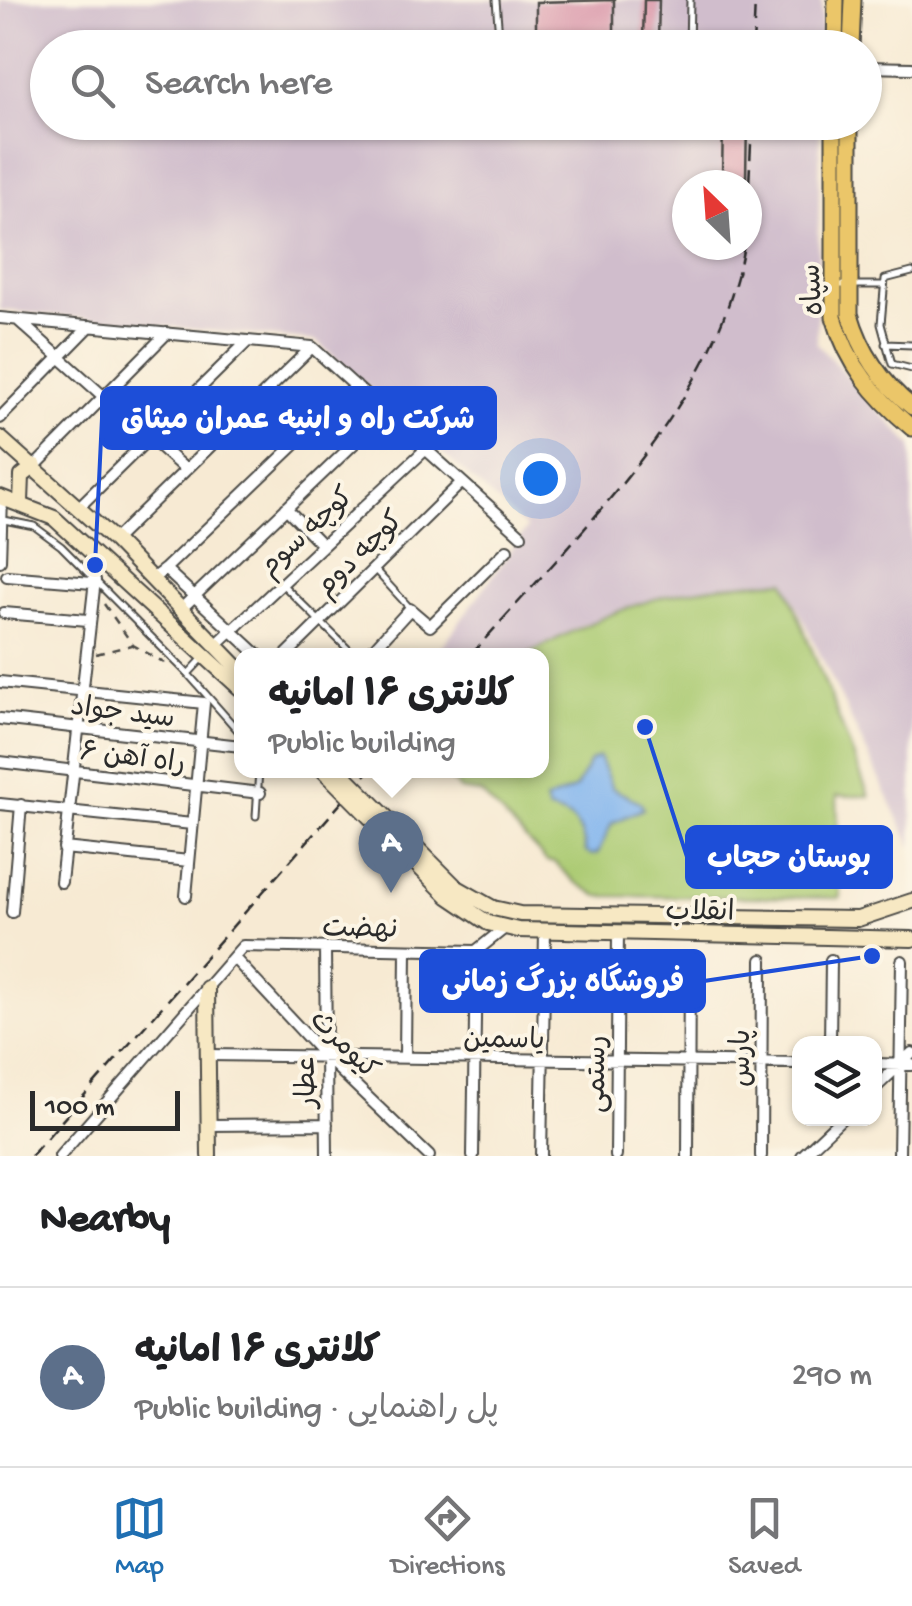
<!DOCTYPE html>
<html lang="en">
<head>
<meta charset="utf-8">
<style>
	:root { --surface:#fff; --page:#f6f6f6; --text:#202124; --muted:#757577; --line:#e0e0e0; --accent:#1f6fb2 }
	body { margin:0; font-family:"Gochi Hand","Playpen Sans Arabic",sans-serif; background:var(--page); color:var(--text) }
	.controls { position:absolute; right:30px; bottom:30px; display:grid; overflow:hidden; border-radius:20px; box-shadow:0 2px 8px #0004 }
	.controls button { width:90px; height:90px; display:grid; place-items:center; padding:0; border:0; border-bottom:2px solid var(--line); background:var(--surface); color:var(--text); font:50px sans-serif }
	.compass { position:absolute; left:672px; top:170px; width:90px; height:90px; border-radius:50%; background:var(--surface); box-shadow:0 2px 8px #0004; rotate:335deg }
	.scale { position:absolute; left:30px; bottom:25px; width:150px; box-sizing:border-box; padding-left:10px; border:5px solid #2b2b2b; border-top:0; font-size:28px; line-height:35px; white-space:nowrap; color:#2b2b2b; -webkit-text-stroke:8px #fcf5e5; paint-order:stroke }
	.you { position:absolute; left:540px; top:478px; width:35px; height:35px; margin:-25px; border:8px solid #fff; border-radius:50%; background:#1a73e8; box-shadow:0 0 0 15px #1a73e833 }
	.badge { display:grid; place-items:center; width:65px; height:65px; border-radius:50%; background:var(--accent); color:#fff; font-size:32px; font-weight:700 }
	.pin { position:absolute; translate:-50% -82px; filter:drop-shadow(0 2px 5px #0008) }
	.pin::after { content:''; position:absolute; top:52px; width:35px; height:30px; background:inherit; clip-path:polygon(0 0,100% 0,50% 100%) }
	.popup { position:absolute; left:234px; top:648px; width:315px; height:130px; box-sizing:border-box; display:grid; place-content:center; border-radius:20px; background:var(--surface); filter:drop-shadow(0 2px 8px #0005); font-size:32px; white-space:nowrap; color:var(--muted) }
	.popup b { font-size:38px; color:var(--text) }
	.popup::after { content:''; position:absolute; left:50%; top:100%; margin-left:-20px; border:20px solid transparent; border-top-color:var(--surface) }
	.list { margin:0; padding:0; list-style:none }
	h2 { display:flex; justify-content:space-between; align-items:center; height:130px; margin:0; padding:0 40px; font-size:42px }
	h2 small { font-size:32px; font-weight:400; color:var(--muted) }
	.list li { display:grid; grid-template-columns:65px 1fr auto; gap:30px; align-items:center; box-sizing:border-box; height:180px; padding:0 40px; border-top:2px solid var(--line) }
	.list b { display:block; font-size:38px; white-space:nowrap }
	.list p { margin:0; font-size:32px; white-space:nowrap; color:var(--muted) }
	.list em { font-size:32px; font-style:normal; color:var(--muted) }
	.icon { flex:none; width:55px; height:55px; fill:none; stroke:currentColor; stroke-width:2; stroke-linecap:round; stroke-linejoin:round }
	.map { position:relative; flex:none; width:912px; height:1156px; overflow:hidden }
	.search { position:absolute; background:var(--surface); box-shadow:0 2px 8px #0004; left:30px; right:30px; top:30px; height:110px; display:flex; align-items:center; gap:25px; box-sizing:border-box; padding:0 35px; border-radius:55px; color:var(--muted); font-size:38px }
	.sheet { height:310px; background:var(--surface) }
	nav { display:flex; justify-content:space-around; align-items:center; box-sizing:border-box; height:140px; border-top:2px solid var(--line); background:var(--surface); font-size:28px; color:var(--muted) }
	nav a { display:grid; justify-items:center; gap:5px }
	nav .on { color:var(--accent) }
	.map>svg:first-child { display:block }
	.industrial { fill:#d0bdcc; fill-rule:evenodd }
	.green { fill:#accb73; stroke:#6c7b4f; stroke-width:2.5 }
	.water { fill:#80b4ee; stroke:#56708c; stroke-width:2.5 }
	.building { fill:#d790a6 }
	.lines { fill:none; stroke-linecap:round; stroke-linejoin:round }
	.lane-casing { stroke:#4a4844; stroke-width:9 }
	.street-casing { stroke:#4a4844; stroke-width:14 }
	.secondary-casing { stroke:#4a4844; stroke-width:18 }
	.primary-casing { stroke:#4a4844; stroke-width:19 }
	.path { stroke:#4a4844; stroke-width:2.5; stroke-dasharray:8 8; stroke-linecap:butt }
	.lane { stroke:#fff; stroke-width:5 }
	.street { stroke:#fff; stroke-width:10 }
	.secondary { stroke:#f7e8c3; stroke-width:14 }
	.primary { stroke:#ebc669; stroke-width:15 }
	.rail { stroke:#2b2b2b; stroke-width:2.5; stroke-dasharray:15 8; stroke-linecap:butt }
	.secondary-bridge-casing { stroke:#4a4844; stroke-width:18; stroke-linecap:butt }
	.secondary-bridge { stroke:#f7e8c3; stroke-width:14 }
	.labels { text-anchor:middle; stroke-width:8; stroke-linejoin:round; paint-order:stroke }
	.street-label { font-size:28px; fill:#2b2b2b; stroke:#fcf5e5 }
	.leader { fill:none; stroke:#1d4ed8; stroke-width:4 }
	.callout-dot { fill:#1d4ed8; stroke:#fcf5e5; stroke-width:4 }
	.callout { fill:#1d4ed8; stroke:#1d4ed8; stroke-width:4 }
	.callout-label { font-size:30px; text-anchor:middle; font-weight:bold; fill:#fff }
</style>
</head>
<body>
<div class="map">
<svg width="912" height="1156" viewBox="0 0 912 1156">
	<rect width="100%" height="100%" fill="#fcf5e5"/>
	<filter id="ink" filterUnits="userSpaceOnUse"><feTurbulence type="fractalNoise" baseFrequency=".01" numOctaves="2"/><feDisplacementMap in="SourceGraphic" scale="20" xChannelSelector="R" yChannelSelector="G"/><feConvolveMatrix kernelMatrix="1 2 1 2 8 2 1 2 1" color-interpolation-filters="sRGB"/></filter>
	<filter id="wash" filterUnits="userSpaceOnUse"><feTurbulence type="fractalNoise" baseFrequency=".0048" numOctaves="4" result="noise"/><feDisplacementMap in="SourceGraphic" scale="40" xChannelSelector="R" yChannelSelector="G"/><feGaussianBlur stdDeviation="2.25" result="paint"/><feColorMatrix in="noise" values="0 0 0 0 0 0 0 0 0 0 0 0 0 0 0 0 0 1.4 0 .05"/><feComposite in="paint" operator="in"/></filter>
	<g filter="url(#wash)">
		<rect width="100%" height="100%" fill="#f7ead3"/>
		<path class="industrial" d="M 0,0 L 822,0 L 821,47 L 48,48 L 48,122 L 820,123 L 817,344 L 912,446 L 912,847 L 785,581 L 584,624 L 526,655 L 436,655 L 527,528 L 316,341 L 0,310 ZM 687,185 L 747,185 L 747,245 L 687,245 Z"/>
		<path class="green" d="M 785,581 L 869,796 L 837,796 L 840,898 L 599,896 L 575,882 L 554,862 L 547,861 L 481,793 L 461,790 L 442,771 L 541,770 L 541,656 L 526,655 C 619,605 679,584 785,581 Z"/>
		<path class="water" d="M 599,757 L 612,788 L 641,803 L 643,809 L 612,823 L 598,853 L 592,855 L 586,852 C 582,826 574,815 548,810 L 545,801 L 576,788 L 590,761 Z"/>
		<g id="blocks">
			<path class="building" d="M 614,0 L 614,42 L 545,48 L 545,37 L 536,37 L 536,2 Z
				M 644,0 L 659,0 L 658,42 L 643,41 Z
				M 723,122 L 747,122 L 746,177 L 722,177 Z"/>
		</g>
	</g>
	<g filter="url(#ink)">
		<use href="#blocks" fill-opacity="0" stroke="#4a4844" stroke-width="2.5"/>
		<g class="lines">
			<defs>
				<path id="lane" d="M 496,0 L 500,48
					M 689,48 L 690,0
					M 912,272 L 885,279 L 881,324 L 892,364 L 912,369
					M 835,285 L 882,285
					M 885,344 L 912,345
					M 4,520 L 34,526 L 61,546 L 188,674 L 205,656
					M 376,571 L 409,607
					M 282,584 L 355,656
					M 188,674 L 241,734
					M 256,816 L 259,770"/>
				<path id="street" d="M 864,67 L 912,68
					M 0,318 L 312,347 L 521,535
					M 19,321 L 186,470
					M 0,418 L 90,326
					M 35,466 L 167,333
					M 79,507 L 248,341
					M 286,508 L 322,545
					M 114,540 L 312,347
					M 0,561 L 2,497
					M 165,569 L 356,386
					M 7,576 L 92,583
					M 152,579 L 165,569 L 259,656
					M 181,609 L 386,413
					M 4,613 L 88,620
					M 216,645 L 426,449
					M 285,656 L 462,482
					M 367,656 L 410,609 L 430,626 L 507,550
					M 0,682 L 204,703 L 186,896
					M 0,719 L 241,746
					M 0,762 L 260,793
					M 0,804 L 192,824
					M 64,848 L 189,861
					M 61,882 L 95,580
					M 12,912 L 21,805
					M 325,948 L 327,1156
					M 476,951 L 506,927
					M 234,958 L 326,1057 L 429,1156
					M 830,1044 L 831,960
					M 208,1055 L 800,1063
					M 405,1058 L 406,950
					M 874,1064 L 912,1065
					M 874,1089 L 912,1053
					M 209,1125 L 327,1124
					M 60,1156 L 243,946 L 476,951
					M 473,1156 L 476,951
					M 541,1156 L 545,931
					M 616,1156 L 618,932
					M 688,1156 L 689,958
					M 761,1156 L 762,960
					M 802,1156 L 842,1118
					M 899,1156 L 902,961"/>
				<path id="secondary" d="M 0,438 L 114,540 L 241,671
					M 0,497 L 54,518 L 241,689
					M 21,502 L 22,476 L 35,466
					M 493,908 L 520,914 L 858,919 L 912,901
					M 488,923 L 518,930 L 912,939
					M 207,988 L 209,1156"/>
				<path id="primary" d="M 835,48 L 836,0
					M 851,48 L 853,0
					M 834,122 L 834,317 C 848,365 874,396 912,428
					M 850,122 L 850,314 C 861,352 881,382 912,407"/>
			</defs>
			<use href="#lane" class="lane-casing"/>
			<use href="#street" class="street-casing"/>
			<use href="#secondary" class="secondary-casing"/>
			<use href="#primary" class="primary-casing"/>
			<path class="path" d="M 104,604 L 133,645 L 165,663
				M 96,654 L 132,645"/>
			<use href="#lane" class="lane"/>
			<use href="#street" class="street"/>
			<use href="#secondary" class="secondary"/>
			<use href="#primary" class="primary"/>
			<path class="rail" d="M 753,48 L 755,0
				M 747,228 L 752,122
				M 470,656 C 575,536 716,407 744,245
				M 31,1156 L 370,770"/>
			<defs>
				<path id="secondary-bridge" d="M 323,770 L 448,896 L 488,923
					M 339,770 L 456,887 L 493,908"/>
			</defs>
			<use href="#secondary-bridge" class="secondary-bridge-casing"/>
			<use href="#secondary-bridge" class="secondary-bridge"/>
		</g>
	</g>
	<g class="labels">
		<g class="street-label">
			<text transform="translate(810 290) rotate(-94)" y="10">سپاه</text>
			<text transform="translate(305 530) rotate(-43)" y="10">کوچه سوم</text>
			<text transform="translate(358 552) rotate(-44)" y="10">کوچه دوم</text>
			<text transform="translate(123 710) rotate(7)" y="10">سید جواد</text>
			<text transform="translate(133 755) rotate(7)" y="10">راه آهن ۶</text>
			<text transform="translate(700 909) rotate(1)" y="10">انقلاب</text>
			<text transform="translate(360 926) rotate(1)" y="10">نهضت</text>
			<text transform="translate(504 1037) rotate(1)" y="10">یاسمین</text>
			<text transform="translate(346 1043) rotate(45)" y="10">کیومرث</text>
			<text transform="translate(739 1058) rotate(-90)" y="10">پارس</text>
			<text transform="translate(594 1074) rotate(-89)" y="10">رستمی</text>
			<text transform="translate(304 1082) rotate(-91)" y="10">عطار</text>
		</g>
	</g>
	<path class="leader" d="M95 565L102 418M645 727L687 857M872 956L704 981"/>
	<g class="callout-dot">
		<circle cx="95" cy="565" r="10"/>
		<circle cx="645" cy="727" r="10"/>
		<circle cx="872" cy="956" r="10"/>
	</g>
	<g class="callout">
		<rect x="102" y="388" width="393" height="60" rx="10"/>
		<rect x="687" y="827" width="204" height="60" rx="10"/>
		<rect x="421" y="951" width="283" height="60" rx="10"/>
	</g>
	<g class="callout-label">
		<text x="298" y="428">شرکت راه و ابنیه عمران میثاق</text>
		<text x="789" y="867">بوستان حجاب</text>
		<text x="563" y="991">فروشگاه بزرگ زمانی</text>
	</g>
</svg>
<div class="controls">
<button><svg class="icon" aria-label="layers" viewBox="0 0 24 24"><path d="M12 4l9 5-9 5-9-5zM3 14l9 5 9-5"/></svg></button>
</div>
<svg class="compass" viewBox="-18 -18 36 36"><path d="M0-13l5 13h-10z" fill="#e53935"/><path d="M0 13l5-13h-10z" fill="#757577"/></svg>
<div class="scale">100 m</div>
<div class="you"></div>
<div class="pin badge" style="left:391px;top:893px;background:#5c6f8a">A</div>
<div class="popup"><b>کلانتری ۱۶ امانیه</b>Public building</div>
<div class="search"><svg class="icon" aria-label="search" viewBox="0 0 24 24"><circle cx="10" cy="10" r="6"/><path d="M15 15l6 6"/></svg>Search here</div>
</div>
<section class="sheet">
<h2>Nearby<small></small></h2>
<ul class="list">
<li><span class="badge" style="background:#5c6f8a">A</span><div><b>کلانتری ۱۶ امانیه</b><p>Public building · پل راهنمایی</p></div><em>290 m</em></li>
</ul>
</section>
<nav>
<a class="on"><svg class="icon" aria-label="map" viewBox="0 0 24 24"><path d="M3 6l6-2 6 2 6-2v14l-6 2-6-2-6 2zM9 4v14M15 6v14"/></svg>Map</a>
<a><svg class="icon" aria-label="directions" viewBox="0 0 24 24"><path d="M12 3l9 9-9 9-9-9zM9 14v-3h6M13 9l2 2-2 2"/></svg>Directions</a>
<a><svg class="icon" aria-label="saved" viewBox="0 0 24 24"><path d="M7 4h10v16l-5-4-5 4z"/></svg>Saved</a>
</nav>
</body>
</html>
